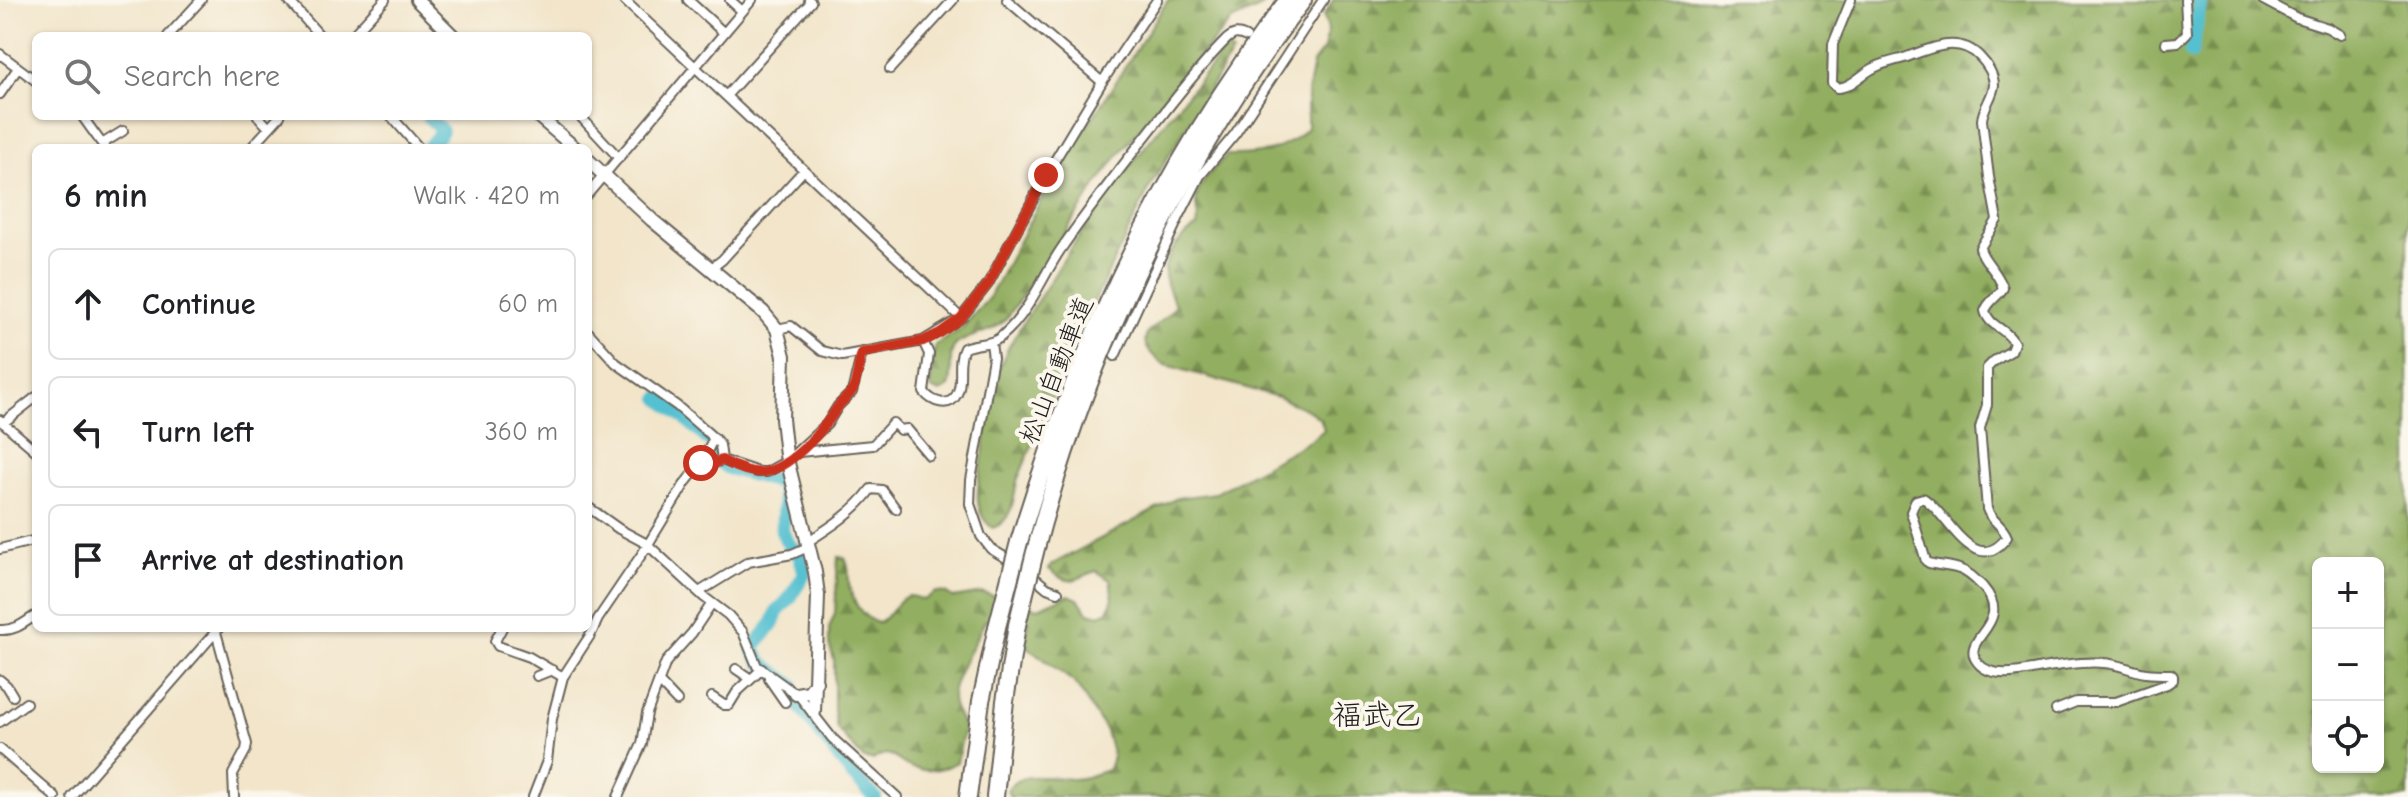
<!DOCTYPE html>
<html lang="en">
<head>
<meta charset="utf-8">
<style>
	:root { --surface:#fff; --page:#f2f2f2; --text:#202124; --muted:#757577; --line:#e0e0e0 }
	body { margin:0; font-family:"Comic Neue","Klee One",sans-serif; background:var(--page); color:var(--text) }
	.controls { position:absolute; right:24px; bottom:24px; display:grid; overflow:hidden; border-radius:12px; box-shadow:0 2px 6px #0004 }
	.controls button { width:72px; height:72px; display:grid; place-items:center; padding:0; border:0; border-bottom:2px solid var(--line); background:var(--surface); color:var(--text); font:40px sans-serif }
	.stop { position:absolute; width:24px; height:24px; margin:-18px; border:6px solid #c8321e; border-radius:50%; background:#fff }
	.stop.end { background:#c8321e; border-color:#fff; box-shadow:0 2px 8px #0008 }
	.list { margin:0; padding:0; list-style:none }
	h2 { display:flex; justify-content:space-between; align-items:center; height:104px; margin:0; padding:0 32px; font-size:34px }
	h2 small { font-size:26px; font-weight:400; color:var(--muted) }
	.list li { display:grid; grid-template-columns:52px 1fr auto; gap:24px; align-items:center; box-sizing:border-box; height:112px; margin:0 16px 16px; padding:0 16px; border:2px solid var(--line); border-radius:12px }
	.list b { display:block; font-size:30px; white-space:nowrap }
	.list em { font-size:26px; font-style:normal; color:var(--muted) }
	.icon { flex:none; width:44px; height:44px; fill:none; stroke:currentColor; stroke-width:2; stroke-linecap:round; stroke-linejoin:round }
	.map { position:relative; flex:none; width:2408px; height:797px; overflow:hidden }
	.search { position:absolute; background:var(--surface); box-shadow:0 2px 6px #0004; left:32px; top:32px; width:560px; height:88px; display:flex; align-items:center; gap:20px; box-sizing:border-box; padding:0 28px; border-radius:12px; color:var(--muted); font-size:30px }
	.panel { position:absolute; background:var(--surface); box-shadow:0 2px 6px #0004; left:32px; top:144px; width:560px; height:488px; border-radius:12px }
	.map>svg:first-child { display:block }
	.forest { fill:url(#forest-firs); stroke:#57653e; stroke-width:2; fill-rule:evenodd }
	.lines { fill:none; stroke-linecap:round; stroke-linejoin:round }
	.river { stroke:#55c0d0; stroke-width:14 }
	.street-casing { stroke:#676259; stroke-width:12 }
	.secondary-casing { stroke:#676259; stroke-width:16 }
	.highway-casing { stroke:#676259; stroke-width:20 }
	.street { stroke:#fff; stroke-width:8 }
	.secondary { stroke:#fff; stroke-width:12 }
	.highway { stroke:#fff; stroke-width:16 }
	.highway-bridge-casing { stroke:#676259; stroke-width:20; stroke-linecap:butt }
	.highway-bridge { stroke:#fff; stroke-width:16 }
	.route { stroke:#c8321e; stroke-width:10 }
	.labels { text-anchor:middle; stroke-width:8; stroke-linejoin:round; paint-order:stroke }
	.street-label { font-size:26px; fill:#1c1c1c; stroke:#fbf7ec }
	.quarter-label { font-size:30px; fill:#1c1c1c; stroke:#fbf7ec }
</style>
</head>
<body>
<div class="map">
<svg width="2408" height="797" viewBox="0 0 2408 797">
	<defs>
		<pattern id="forest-firs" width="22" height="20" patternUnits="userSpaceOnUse" patternTransform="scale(2)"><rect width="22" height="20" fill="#92ae60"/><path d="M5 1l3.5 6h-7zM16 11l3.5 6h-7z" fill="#768d4e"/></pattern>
	</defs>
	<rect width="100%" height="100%" fill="#fbf7ec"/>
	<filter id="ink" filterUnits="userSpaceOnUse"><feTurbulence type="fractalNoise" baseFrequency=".0125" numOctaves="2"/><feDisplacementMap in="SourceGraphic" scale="16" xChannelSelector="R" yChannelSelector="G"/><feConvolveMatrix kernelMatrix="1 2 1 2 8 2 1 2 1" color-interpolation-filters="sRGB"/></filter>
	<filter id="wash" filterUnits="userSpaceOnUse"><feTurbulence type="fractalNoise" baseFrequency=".006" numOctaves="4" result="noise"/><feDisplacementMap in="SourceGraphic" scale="32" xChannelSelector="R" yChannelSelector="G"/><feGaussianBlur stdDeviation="1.8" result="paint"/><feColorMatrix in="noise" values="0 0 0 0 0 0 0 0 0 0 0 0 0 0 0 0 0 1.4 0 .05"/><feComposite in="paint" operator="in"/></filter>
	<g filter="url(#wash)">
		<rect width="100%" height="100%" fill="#f2e5ca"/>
		<path class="forest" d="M 1168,0 L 1268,0 L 1260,8 L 1231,21 L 1174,86 L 1123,149 L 1094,189 L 1007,318 C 993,335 960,335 953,349 C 948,361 954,375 949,387 C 942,392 938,394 930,388 L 935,345 L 961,329 L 989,298 L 1045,192 Z
			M 1333,0 L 2408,0 L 2408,797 L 1010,797 L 1007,790 C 1021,769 1050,779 1072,779 C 1084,779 1097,774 1109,769 L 1113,757 L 1106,731 L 1075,683 L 1029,648 L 1026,637 L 1029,621 L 1010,615 L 985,621 C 977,638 951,681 952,698 C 952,710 960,718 964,728 L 957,762 C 944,769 928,773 913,768 C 895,763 892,745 873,760 L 864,759 L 837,729 L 834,710 L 834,660 L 829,644 L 829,628 L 835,613 L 838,557 L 845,558 C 850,566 848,574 849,583 C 852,600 861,618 878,623 C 892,616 899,595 910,596 C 914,596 919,599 924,600 L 935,592 L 945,593 L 953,598 L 983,593 L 1038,608 L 1069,595 L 1078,599 L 1088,612 L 1100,615 L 1108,611 L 1113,598 L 1110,580 L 1096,571 C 1073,580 1070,587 1049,569 L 1051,565 L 1177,498 L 1216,493 L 1311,440 L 1324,430 L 1321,420 L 1310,411 L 1278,397 L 1163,364 C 1123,334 1161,328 1175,306 C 1172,294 1163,281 1165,268 C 1168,251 1183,235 1197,227 C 1200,217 1195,210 1196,200 C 1198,184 1216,166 1227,155 C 1257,156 1286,151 1307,128 L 1307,94 L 1313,63 L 1324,49 L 1328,30 L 1324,16 ZM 2318,563 L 2378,563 L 2378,767 L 2318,767 Z
			M 1228,49 L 1232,53 L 1151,185 L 1081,328 L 1017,481 C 1014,498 1012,522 993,528 C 971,514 978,483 982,461 C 987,428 990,390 1003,359 C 1014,333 1032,310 1047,286 C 1098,203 1160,126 1223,52 Z"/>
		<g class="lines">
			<path class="river" d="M 2191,53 L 2201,0
				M 428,148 L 442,131 L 428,116
				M 660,398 L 684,417 L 716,447 L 715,459 L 728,468 L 782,483 L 784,503 L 782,531 L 787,542 L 799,555 L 805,573 L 790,598 L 777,612 L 772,625 L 755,645 L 754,651 L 762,663 L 792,685 L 796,701 L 853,776 L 875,797"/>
		</g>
	</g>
	<g filter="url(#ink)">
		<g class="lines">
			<defs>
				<path id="street" d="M 288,0 L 320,36
					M 624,0 L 961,318
					M 688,0 L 724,33
					M 730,0 L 742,11
					M 1007,0 L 1102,82
					M 1851,0 L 1833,44 L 1832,83 L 1837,88 C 1851,88 1861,74 1874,68 C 1883,63 1894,61 1904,58 C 1929,49 1958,34 1980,57 C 1987,64 1994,75 1994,85 C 1993,97 1983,107 1982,120 L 1989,177 L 1997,220 L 1980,248 C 1982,260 1998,271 2003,288 C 1998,297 1988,301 1985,311 C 1989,327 2007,328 2014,343 L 2011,351 L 1994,361 L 1987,368 L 1987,405 L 1980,428 L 1987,509 C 1991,521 2003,525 2007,537 C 1974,581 1947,511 1923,498 L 1916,500 L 1911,512 L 1926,561 L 1929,563 C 1939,566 1949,565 1959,569 C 1969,572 1976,580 1983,587 C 2016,625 1957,638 1978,663 C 1995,683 2034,668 2055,666 C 2072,664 2088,661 2104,663 C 2119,664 2132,671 2146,673 C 2154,674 2163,674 2171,674 L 2173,676 L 2173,680 L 2167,684 L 2116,702 L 2076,702 L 2056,710
					M 2263,0 L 2297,18 L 2328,28 L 2340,35
					M 168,36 L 201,0
					M 352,36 L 385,0
					M 2166,43 L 2178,42 L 2187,33 L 2185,0
					M 0,54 L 36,81
					M 890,69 L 953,0
					M 0,94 L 18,68
					M 726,96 L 811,2 L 809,0
					M 82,116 L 105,148
					M 258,116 L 269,128
					M 391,116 L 419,148
					M 580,116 L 619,158
					M 102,144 L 123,131
					M 251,148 L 280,116
					M 588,194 L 752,0
					M 710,269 L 722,260 L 804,170
					M 777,329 L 791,326 L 822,351 L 842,356 L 923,341 L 961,318 L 988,284 L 1046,175 L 1102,82 L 1157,0
					M 588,332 L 616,363 L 677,406 L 716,440 L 720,445 L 722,460
					M 923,341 L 929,354 L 924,392 C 932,402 949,409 957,394 C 964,380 956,363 964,348 C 978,342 992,346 1003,335 C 1029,313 1042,277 1061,249 C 1092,204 1126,161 1160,118 C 1181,91 1203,63 1227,39 C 1234,33 1238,33 1246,37
					M 991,343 L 993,358 L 971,480 L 970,504 L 981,536 L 991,549 L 1023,568 L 1047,588 L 1058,592
					M 1115,356 L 1179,217 L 1200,176 L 1235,134 L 1323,0
					M 0,420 L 36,451
					M 3,423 L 36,397
					M 799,452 L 873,445 L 893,423 L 900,430 L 907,429 L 929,455
					M 722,460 L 758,472 L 767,472 L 787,461 L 827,424 L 838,406 L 852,392 L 862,353
					M 701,463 L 707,466 L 722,460
					M 588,507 L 619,529 L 647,544 L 704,597 L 728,615 L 743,632 L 757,666 L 800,697 L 832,738 L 897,797
					M 807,542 C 831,527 854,512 871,489 L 882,490 L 896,509
					M 0,549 L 36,540
					M 699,592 L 748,562 L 792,554 L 808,547
					M 502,628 L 495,641 L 498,646 L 529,657 L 563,677
					M 0,630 C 15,631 24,623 36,615
					M 216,632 L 247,744 L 246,750 L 233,774 L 234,797
					M 736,669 L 751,679
					M 769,674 L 769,679 L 785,702
					M 537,676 L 552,670
					M 0,680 L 7,686 L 13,696
					M 659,682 L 677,701
					M 712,697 L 724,705 L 729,705 L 737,692 L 762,669
					M 0,722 L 26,703
					M 0,749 L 55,797
					M 72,797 L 219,628
					M 533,797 L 547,761 L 552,719 L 563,677 L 591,634 L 598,619 L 644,551 L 686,482 L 701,463 L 714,438
					M 618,797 L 642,744 L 647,713 L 666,662 L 692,633 L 712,603"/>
				<path id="secondary" d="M 417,0 L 453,36
					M 538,116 L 575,148
					M 588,160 L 652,220 L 763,312 L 777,329 L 784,356 L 782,419 L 786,455 L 815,572 L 818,595 L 814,712
					M 796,694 L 809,692 L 816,682"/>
				<path id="highway" d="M 1019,542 C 1077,349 1164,161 1288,0
					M 1035,552 C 1087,352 1178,165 1303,0
					M 968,797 L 981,701 L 997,627
					M 995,797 L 1005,701 L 1017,625"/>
			</defs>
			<use href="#street" class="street-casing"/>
			<use href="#secondary" class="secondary-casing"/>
			<use href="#highway" class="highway-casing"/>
			<use href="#street" class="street"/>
			<use href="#secondary" class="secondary"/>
			<use href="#highway" class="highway"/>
			<defs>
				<path id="highway-bridge" d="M 1017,625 L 1035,552
					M 997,627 L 1019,542"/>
			</defs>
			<use href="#highway-bridge" class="highway-bridge-casing"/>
			<use href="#highway-bridge" class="highway-bridge"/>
		</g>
	</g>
	<g class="lines" filter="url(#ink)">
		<path class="route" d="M 701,463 L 707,466 L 722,460 C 734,467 755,476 769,471 C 795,463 823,430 837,408 C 841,401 849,397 853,389 C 858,379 858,364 862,353 L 923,341 L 940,333 L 961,318 L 988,284 L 1046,175"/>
	</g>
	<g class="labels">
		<g class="street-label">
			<text transform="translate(1056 370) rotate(-68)" y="9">松山自動車道</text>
		</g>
		<g class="quarter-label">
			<text x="1377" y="725">福武乙</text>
		</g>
	</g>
</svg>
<div class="controls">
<button>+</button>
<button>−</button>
<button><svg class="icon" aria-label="locate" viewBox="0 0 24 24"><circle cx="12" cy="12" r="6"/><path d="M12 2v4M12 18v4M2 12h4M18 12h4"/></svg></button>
</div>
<div class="stop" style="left:701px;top:463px"></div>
<div class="stop end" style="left:1046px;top:175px"></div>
<div class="search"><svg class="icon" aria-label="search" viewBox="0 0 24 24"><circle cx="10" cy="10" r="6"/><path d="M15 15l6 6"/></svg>Search here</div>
<section class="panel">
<h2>6 min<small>Walk · 420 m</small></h2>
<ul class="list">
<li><svg class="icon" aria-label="ahead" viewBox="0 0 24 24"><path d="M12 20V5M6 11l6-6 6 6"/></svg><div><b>Continue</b></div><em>60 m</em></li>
<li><svg class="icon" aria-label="left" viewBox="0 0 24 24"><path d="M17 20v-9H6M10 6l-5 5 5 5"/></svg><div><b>Turn left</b></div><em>360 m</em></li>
<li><svg class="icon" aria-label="arrive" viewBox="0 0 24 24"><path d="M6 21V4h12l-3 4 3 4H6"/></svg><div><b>Arrive at destination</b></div></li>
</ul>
</section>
</div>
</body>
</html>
